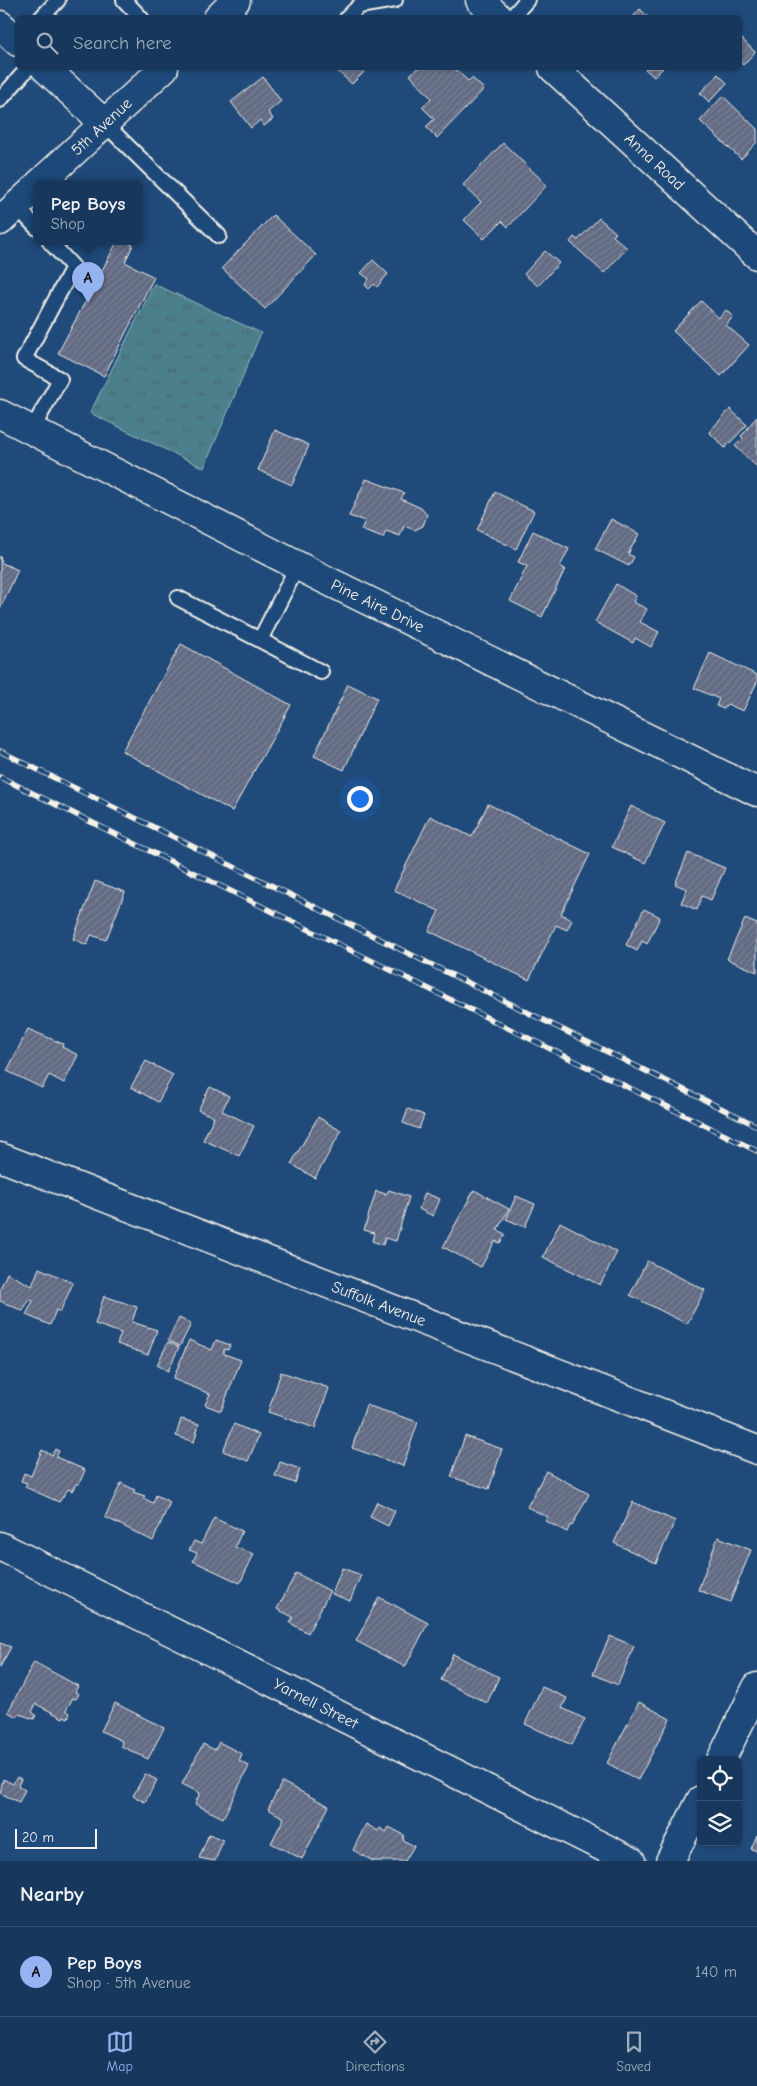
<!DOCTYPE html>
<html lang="en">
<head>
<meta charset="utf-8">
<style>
	:root { --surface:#17385c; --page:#203f62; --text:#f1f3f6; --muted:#9eacbb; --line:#365272; --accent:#95b2f1 }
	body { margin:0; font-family:"Comic Neue",sans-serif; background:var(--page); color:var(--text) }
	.controls { position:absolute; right:15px; bottom:15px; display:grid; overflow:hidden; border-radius:8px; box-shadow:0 1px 4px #0004 }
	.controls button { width:45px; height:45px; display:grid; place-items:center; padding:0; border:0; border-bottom:1px solid var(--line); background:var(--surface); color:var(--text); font:25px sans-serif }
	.scale { position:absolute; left:15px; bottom:12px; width:82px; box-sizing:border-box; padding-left:5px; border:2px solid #f4f1e8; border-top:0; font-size:14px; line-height:18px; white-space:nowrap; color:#f4f1e8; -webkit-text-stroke:4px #1f4a7a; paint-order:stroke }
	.you { position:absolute; left:359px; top:798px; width:18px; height:18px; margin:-12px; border:4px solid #fff; border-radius:50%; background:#1a73e8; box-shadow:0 0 0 8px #1a73e833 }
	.badge { display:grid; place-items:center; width:32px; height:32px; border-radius:50%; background:var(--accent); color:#111; font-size:16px; font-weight:700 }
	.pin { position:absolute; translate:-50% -41px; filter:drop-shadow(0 1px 2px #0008) }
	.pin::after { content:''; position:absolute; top:26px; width:18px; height:15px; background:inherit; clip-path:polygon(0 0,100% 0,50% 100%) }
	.popup { position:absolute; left:33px; top:180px; width:110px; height:65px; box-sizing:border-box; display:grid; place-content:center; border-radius:8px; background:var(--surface); filter:drop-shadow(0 1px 4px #0005); font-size:16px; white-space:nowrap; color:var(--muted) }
	.popup b { font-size:19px; color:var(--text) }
	.popup::after { content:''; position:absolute; left:50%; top:100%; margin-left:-10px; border:10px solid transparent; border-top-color:var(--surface) }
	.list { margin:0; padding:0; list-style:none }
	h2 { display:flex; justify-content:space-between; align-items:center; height:65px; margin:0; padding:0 20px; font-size:21px }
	h2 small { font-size:16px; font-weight:400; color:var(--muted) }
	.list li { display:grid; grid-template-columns:32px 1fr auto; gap:15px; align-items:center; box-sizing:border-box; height:90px; padding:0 20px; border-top:1px solid var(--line) }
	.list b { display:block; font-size:19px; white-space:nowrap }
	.list p { margin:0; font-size:16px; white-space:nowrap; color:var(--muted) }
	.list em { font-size:16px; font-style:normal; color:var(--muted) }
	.icon { flex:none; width:28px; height:28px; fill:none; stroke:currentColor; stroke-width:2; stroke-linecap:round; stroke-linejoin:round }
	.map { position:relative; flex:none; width:757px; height:1861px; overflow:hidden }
	.search { position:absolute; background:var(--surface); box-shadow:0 1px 4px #0004; left:15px; right:15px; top:15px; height:55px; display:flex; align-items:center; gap:12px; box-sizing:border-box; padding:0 18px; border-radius:8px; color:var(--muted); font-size:19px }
	.sheet { height:155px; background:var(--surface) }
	nav { display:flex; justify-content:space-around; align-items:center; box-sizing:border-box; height:70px; border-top:1px solid var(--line); background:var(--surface); font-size:14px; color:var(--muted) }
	nav a { display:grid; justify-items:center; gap:2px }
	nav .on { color:var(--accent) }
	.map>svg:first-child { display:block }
	.grass { fill:url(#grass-tufts); stroke:#a0b8ba }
	.building { fill:url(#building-hatch); stroke:#f4f1e8 }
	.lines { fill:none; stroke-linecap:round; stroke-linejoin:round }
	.lane-casing { stroke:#f4f1e8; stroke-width:18 }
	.street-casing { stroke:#f4f1e8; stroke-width:31 }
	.secondary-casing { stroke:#f4f1e8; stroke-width:31 }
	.lane { stroke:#1f4a7a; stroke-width:14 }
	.street { stroke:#1f4a7a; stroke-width:28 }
	.secondary { stroke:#1f4a7a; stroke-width:28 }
	.rail-casing { stroke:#f4f1e8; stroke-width:5.5 }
	.rail { stroke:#1f4a7a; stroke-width:4; stroke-dasharray:11; stroke-linecap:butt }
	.labels { text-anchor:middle; stroke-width:4.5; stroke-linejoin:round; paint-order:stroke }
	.street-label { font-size:16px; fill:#f4f1e8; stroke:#1f4a7a }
</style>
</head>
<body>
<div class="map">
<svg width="757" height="1861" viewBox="0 0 757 1861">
	<defs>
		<pattern id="grass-tufts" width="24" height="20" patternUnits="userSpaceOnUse" patternTransform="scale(1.25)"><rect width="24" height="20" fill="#4c7f8c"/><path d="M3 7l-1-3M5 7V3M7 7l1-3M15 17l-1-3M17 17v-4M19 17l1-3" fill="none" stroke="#4b666c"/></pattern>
		<pattern id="building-hatch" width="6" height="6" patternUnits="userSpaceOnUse" patternTransform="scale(1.25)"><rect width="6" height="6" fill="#626a84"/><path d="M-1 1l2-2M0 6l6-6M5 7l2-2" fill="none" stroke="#798095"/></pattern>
	</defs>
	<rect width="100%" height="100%" fill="#1f4a7a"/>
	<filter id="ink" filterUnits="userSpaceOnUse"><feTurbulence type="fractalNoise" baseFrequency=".02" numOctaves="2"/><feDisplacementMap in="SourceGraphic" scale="10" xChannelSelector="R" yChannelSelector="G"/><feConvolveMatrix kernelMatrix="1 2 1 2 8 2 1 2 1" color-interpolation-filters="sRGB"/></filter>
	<g filter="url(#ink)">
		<path class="grass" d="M 154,284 L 261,333 L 204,468 L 90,413 Z"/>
		<path class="building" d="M 640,9 L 649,18 L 632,18 Z
			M 740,37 L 755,52 L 743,65 L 740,62 Z
			M 334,68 L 368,68 L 352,84 Z
			M 417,68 L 454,68 L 468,81 L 472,78 L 484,89 L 437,138 L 426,127 L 434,119 L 422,107 L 431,98 L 410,75 Z
			M 644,68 L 663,68 L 654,77 Z
			M 718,74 L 727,83 L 709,102 L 700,93 Z
			M 263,77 L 281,101 L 268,112 L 273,119 L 264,126 L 260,120 L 251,128 L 231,102 Z
			M 723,96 L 757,129 L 757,142 L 741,159 L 700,121 Z
			M 503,143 L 547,185 L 508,227 L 502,221 L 484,239 L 464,220 L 481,202 L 463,185 Z
			M 273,215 L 316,255 L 265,309 L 222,268 Z
			M 599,218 L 616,233 L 613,236 L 627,248 L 604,273 L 570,242 L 574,237 L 578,240 Z
			M 117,242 L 127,242 L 133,245 L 125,262 L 154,277 L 104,376 L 58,353 Z
			M 545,251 L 559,263 L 538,286 L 524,274 Z
			M 373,260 L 388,274 L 377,287 L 374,284 L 369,289 L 365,285 L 369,279 L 361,273 Z
			M 701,301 L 719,318 L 726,310 L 733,317 L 726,325 L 749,345 L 721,376 L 673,331 Z
			M 730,409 L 747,425 L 725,448 L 709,432 Z
			M 757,417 L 757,467 L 735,446 L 743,438 L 741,436 L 748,429 L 747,428 Z
			M 275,430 L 309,445 L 292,485 L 258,470 Z
			M 366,479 L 404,493 L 401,499 L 421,508 L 427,515 L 423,526 L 415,530 L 404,526 L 400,536 L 386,531 L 383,538 L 361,530 L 365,521 L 349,516 Z
			M 495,492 L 534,511 L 516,549 L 477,530 Z
			M 611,519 L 639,534 L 628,554 L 634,557 L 629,566 L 595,549 Z
			M 533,531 L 569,549 L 560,566 L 565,569 L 542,617 L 510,601 L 527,566 L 518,562 Z
			M 0,556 L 2,563 L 18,570 L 0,609 Z
			M 616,584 L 636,596 L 633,602 L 647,609 L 640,622 L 659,632 L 651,647 L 635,638 L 633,643 L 595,622 Z
			M 181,644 L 291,705 L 232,811 L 122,751 Z
			M 710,653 L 757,675 L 757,682 L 743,711 L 727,704 L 724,709 L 716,706 L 719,699 L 694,688 Z
			M 348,684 L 377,698 L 344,770 L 314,756 Z
			M 488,804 L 590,854 L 561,914 L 572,920 L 567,930 L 556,925 L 529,980 L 429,931 L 439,911 L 394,890 L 430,816 L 472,837 Z
			M 631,806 L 665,823 L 645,863 L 612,847 Z
			M 688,853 L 725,868 L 711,900 L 702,896 L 697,910 L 681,903 L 687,889 L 675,884 Z
			M 95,881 L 125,892 L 106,940 L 91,935 L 87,945 L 73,939 Z
			M 644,909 L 660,917 L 647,944 L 642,941 L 637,951 L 626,945 Z
			M 745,919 L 757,924 L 757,972 L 727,959 Z
			M 28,1029 L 63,1044 L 62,1047 L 78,1055 L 64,1083 L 49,1075 L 42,1088 L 7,1071 Z
			M 146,1061 L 173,1075 L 158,1102 L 131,1087 Z
			M 210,1087 L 229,1096 L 222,1111 L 254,1126 L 239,1156 L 203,1140 L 214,1117 L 198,1110 Z
			M 408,1109 L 424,1115 L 419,1129 L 403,1123 Z
			M 318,1117 L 341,1131 L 315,1178 L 291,1164 Z
			M 389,1190 L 409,1197 L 396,1241 L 385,1238 L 383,1245 L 372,1241 L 374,1233 L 364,1230 L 376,1191 L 386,1194 Z
			M 474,1190 L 509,1209 L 497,1230 L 505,1234 L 500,1243 L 495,1241 L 481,1267 L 443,1247 Z
			M 425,1193 L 440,1199 L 433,1216 L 419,1209 Z
			M 516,1196 L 535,1204 L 525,1227 L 506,1219 Z
			M 560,1222 L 617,1252 L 600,1285 L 543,1257 Z
			M 647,1261 L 705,1290 L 687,1324 L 630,1295 Z
			M 39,1268 L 73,1283 L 60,1312 L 56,1310 L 50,1325 L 26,1315 L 33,1301 L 29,1299 L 23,1311 L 0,1301 L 0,1289 L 7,1273 L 32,1286 Z
			M 104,1296 L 137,1307 L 132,1322 L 157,1330 L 148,1355 L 117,1344 L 121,1333 L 95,1324 Z
			M 179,1318 L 191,1324 L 180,1346 L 168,1340 Z
			M 189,1340 L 212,1350 L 216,1340 L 230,1345 L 228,1350 L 224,1349 L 224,1354 L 241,1360 L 221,1411 L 205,1405 L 210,1394 L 173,1379 Z
			M 168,1342 L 179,1347 L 168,1371 L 157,1365 Z
			M 281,1372 L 329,1388 L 315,1428 L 268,1412 Z
			M 366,1405 L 418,1422 L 403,1466 L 352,1448 Z
			M 181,1419 L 199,1424 L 194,1442 L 176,1436 Z
			M 234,1424 L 259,1435 L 248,1461 L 223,1451 Z
			M 465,1436 L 502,1449 L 489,1489 L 451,1477 Z
			M 55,1449 L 59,1451 L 56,1457 L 85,1470 L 79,1484 L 76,1484 L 72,1491 L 68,1489 L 59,1502 L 25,1487 L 27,1483 L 21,1481 L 24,1473 L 31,1476 L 42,1450 L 52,1455 Z
			M 280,1462 L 300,1469 L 295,1483 L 275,1476 Z
			M 546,1471 L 589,1494 L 572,1526 L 570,1525 L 567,1532 L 545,1521 L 548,1517 L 527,1507 Z
			M 121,1483 L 135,1490 L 133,1492 L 145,1496 L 143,1498 L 153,1503 L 156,1495 L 170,1502 L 153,1541 L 105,1517 Z
			M 377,1502 L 395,1511 L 388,1526 L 370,1517 Z
			M 633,1502 L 675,1521 L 656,1563 L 614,1543 Z
			M 214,1518 L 242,1531 L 235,1547 L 254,1554 L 240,1583 L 193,1561 L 197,1553 L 189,1550 L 194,1541 L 201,1544 Z
			M 718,1537 L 751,1550 L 730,1602 L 698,1590 Z
			M 342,1568 L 361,1575 L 350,1601 L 332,1594 Z
			M 296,1573 L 330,1591 L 308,1633 L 290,1623 L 293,1617 L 277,1609 Z
			M 379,1597 L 428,1623 L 405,1667 L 356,1641 Z
			M 610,1636 L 634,1646 L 618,1685 L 593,1674 Z
			M 0,1643 L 11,1647 L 0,1667 Z
			M 453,1654 L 499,1677 L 487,1703 L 441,1680 Z
			M 34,1662 L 78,1686 L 75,1692 L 79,1694 L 76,1699 L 73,1698 L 66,1710 L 70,1713 L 68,1718 L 64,1716 L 63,1718 L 36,1704 L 32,1712 L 36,1715 L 34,1719 L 19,1714 L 17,1717 L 8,1712 Z
			M 542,1687 L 567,1698 L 562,1708 L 585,1719 L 572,1745 L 525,1724 Z
			M 639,1702 L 670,1719 L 638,1780 L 607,1763 Z
			M 115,1703 L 164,1728 L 148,1759 L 121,1746 L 122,1741 L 101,1731 Z
			M 219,1742 L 242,1754 L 239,1761 L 249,1766 L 223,1818 L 195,1804 L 200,1793 L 182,1784 L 203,1744 L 215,1750 Z
			M 145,1774 L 157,1780 L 145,1802 L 133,1796 Z
			M 17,1777 L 21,1779 L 18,1786 L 25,1790 L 19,1802 L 0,1793 L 3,1779 L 13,1784 Z
			M 282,1782 L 329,1806 L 302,1859 L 271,1843 L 284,1818 L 268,1809 Z
			M 366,1824 L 378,1831 L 380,1828 L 386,1832 L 389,1827 L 404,1835 L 403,1840 L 414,1846 L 405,1861 L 373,1861 L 353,1850 Z
			M 209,1834 L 223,1840 L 215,1861 L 199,1858 Z
			M 757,1835 L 757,1851 L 751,1849 Z"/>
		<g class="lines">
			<defs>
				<path id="lane" d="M 124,0 L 141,18
					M 41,18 L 58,0
					M 347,18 L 359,6 L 395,0
					M 511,18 L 527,0
					M 0,100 L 28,68
					M 104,123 L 219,236
					M 16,206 L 37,228
					M 32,430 L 60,379 L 24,359 L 73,267 L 50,242
					M 178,598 L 260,640 L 298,565
					M 260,640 L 321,672"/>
				<path id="street" d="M 480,0 L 499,18
					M 0,25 L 18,42
					M 45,68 L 104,123
					M 553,68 L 757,255
					M 0,1546 L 631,1861
					M 721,1760 L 757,1687
					M 670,1861 L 701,1800"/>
				<path id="secondary" d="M 218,18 L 236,0
					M 39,184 L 164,68
					M 0,221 L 37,187
					M 0,414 L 320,577 L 757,792
					M 0,1157 L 757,1450"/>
			</defs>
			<use href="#lane" class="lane-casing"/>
			<use href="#street" class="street-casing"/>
			<use href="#secondary" class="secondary-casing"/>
			<use href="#lane" class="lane"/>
			<use href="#street" class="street"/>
			<use href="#secondary" class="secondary"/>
			<defs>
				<path id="rail" d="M 0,751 L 757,1126
					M 0,777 L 757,1151"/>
			</defs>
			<use href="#rail" class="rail-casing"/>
			<use href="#rail" class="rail"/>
		</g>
	</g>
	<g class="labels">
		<g class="street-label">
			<text transform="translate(101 126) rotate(-43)" y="6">5th Avenue</text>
			<text transform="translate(655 161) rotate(43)" y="6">Anna Road</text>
			<text transform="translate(378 605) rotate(26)" y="6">Pine Aire Drive</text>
			<text transform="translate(379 1303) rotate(21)" y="6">Suffolk Avenue</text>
			<text transform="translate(316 1703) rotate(27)" y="6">Yarnell Street</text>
		</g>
	</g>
</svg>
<div class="controls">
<button><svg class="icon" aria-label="locate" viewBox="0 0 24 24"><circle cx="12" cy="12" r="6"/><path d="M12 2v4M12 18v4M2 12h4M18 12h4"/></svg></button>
<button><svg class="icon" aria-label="layers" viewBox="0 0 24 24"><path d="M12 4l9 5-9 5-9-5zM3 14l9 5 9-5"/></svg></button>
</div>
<div class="scale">20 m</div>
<div class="you"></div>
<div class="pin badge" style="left:88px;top:303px">A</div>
<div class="popup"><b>Pep Boys</b>Shop</div>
<div class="search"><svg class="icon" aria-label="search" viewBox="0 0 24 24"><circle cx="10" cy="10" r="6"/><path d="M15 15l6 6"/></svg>Search here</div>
</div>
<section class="sheet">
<h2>Nearby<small></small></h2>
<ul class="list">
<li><span class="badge">A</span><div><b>Pep Boys</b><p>Shop · 5th Avenue</p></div><em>140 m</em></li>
</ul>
</section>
<nav>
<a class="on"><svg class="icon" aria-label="map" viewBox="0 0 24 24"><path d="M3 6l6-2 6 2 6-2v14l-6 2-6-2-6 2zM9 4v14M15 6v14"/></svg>Map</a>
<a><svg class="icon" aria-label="directions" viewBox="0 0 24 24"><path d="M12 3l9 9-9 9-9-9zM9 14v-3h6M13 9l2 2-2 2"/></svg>Directions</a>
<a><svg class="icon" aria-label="saved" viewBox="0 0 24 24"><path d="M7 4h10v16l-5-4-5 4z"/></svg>Saved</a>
</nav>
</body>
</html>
